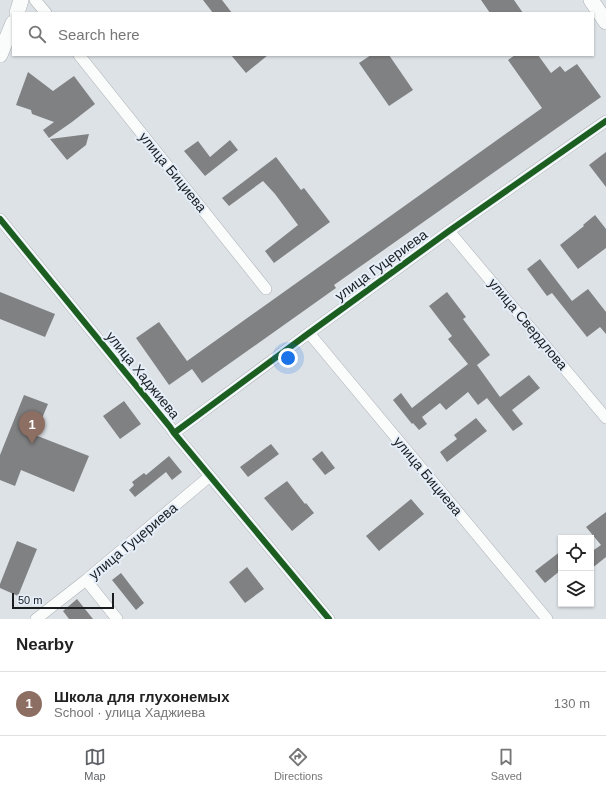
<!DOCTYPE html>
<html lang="en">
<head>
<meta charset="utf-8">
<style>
	:root { --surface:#fff; --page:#f6f6f6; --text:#222; --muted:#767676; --line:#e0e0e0; --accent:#5e6266 }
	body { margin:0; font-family:Helvetica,sans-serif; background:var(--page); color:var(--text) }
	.controls { position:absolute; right:12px; bottom:12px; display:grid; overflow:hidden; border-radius:0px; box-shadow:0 1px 3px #0004 }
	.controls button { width:36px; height:36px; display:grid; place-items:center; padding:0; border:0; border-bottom:1px solid var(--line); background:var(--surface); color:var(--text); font:20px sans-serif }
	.scale { position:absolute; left:12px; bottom:10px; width:102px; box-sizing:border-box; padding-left:4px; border:2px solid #191d20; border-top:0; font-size:11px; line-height:14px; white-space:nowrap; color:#191d20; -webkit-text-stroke:3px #e6eff9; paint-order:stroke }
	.you { position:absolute; left:288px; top:358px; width:14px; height:14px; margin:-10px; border:3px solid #fff; border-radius:50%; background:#1a73e8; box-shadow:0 0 0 6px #1a73e833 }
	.badge { display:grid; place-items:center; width:26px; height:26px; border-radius:50%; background:var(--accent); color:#fff; font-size:13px; font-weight:700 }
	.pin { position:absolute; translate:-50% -33px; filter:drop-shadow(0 1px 2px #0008) }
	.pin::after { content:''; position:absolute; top:21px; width:14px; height:12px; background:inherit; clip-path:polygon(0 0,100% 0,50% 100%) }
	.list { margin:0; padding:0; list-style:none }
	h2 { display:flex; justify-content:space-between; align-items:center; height:52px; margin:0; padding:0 16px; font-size:17px }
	h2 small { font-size:13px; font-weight:400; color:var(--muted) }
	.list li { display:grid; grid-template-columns:26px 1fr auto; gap:12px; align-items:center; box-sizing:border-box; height:64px; padding:0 16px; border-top:1px solid var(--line) }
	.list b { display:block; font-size:15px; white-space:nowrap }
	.list p { margin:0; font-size:13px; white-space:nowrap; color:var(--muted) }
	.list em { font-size:13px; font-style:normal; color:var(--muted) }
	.icon { flex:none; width:22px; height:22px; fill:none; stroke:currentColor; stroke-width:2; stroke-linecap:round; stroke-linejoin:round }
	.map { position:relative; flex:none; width:606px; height:619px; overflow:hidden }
	.search { position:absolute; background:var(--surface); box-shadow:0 1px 3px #0004; left:12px; right:12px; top:12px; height:44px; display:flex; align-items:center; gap:10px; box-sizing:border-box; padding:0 14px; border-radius:0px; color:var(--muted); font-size:15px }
	.sheet { height:116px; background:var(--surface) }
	nav { display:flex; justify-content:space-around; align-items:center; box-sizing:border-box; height:56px; border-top:1px solid var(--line); background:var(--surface); font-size:11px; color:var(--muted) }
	nav a { display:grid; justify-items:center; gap:2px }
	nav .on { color:var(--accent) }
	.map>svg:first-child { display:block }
	.building { fill:#808182 }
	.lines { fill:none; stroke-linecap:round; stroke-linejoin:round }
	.street-casing { stroke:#adb0b4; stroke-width:12 }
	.secondary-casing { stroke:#adb0b4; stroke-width:16 }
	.street { stroke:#fafbfb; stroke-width:11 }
	.secondary { stroke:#fafbfb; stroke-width:15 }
	.cycleway-casing { stroke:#e6eff9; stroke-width:8 }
	.cycleway { stroke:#1b5e20; stroke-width:6 }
	.labels { text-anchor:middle; stroke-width:4; stroke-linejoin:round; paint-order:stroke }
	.street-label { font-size:14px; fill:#191d20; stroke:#e6eff9 }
</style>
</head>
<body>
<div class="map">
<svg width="606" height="619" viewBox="0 0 606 619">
	<rect width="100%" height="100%" fill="#dde2e7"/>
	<path class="building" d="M 203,0 L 222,0 L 232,13 L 213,13 Z
		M 481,0 L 514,0 L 523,13 L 490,13 Z
		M 231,55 L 268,55 L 246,73 Z
		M 371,55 L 389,55 L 413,90 L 389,106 L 359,63 Z
		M 515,55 L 538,55 L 551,73 L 560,66 L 565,72 L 577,64 L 601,97 L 334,285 L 336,288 L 202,383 L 192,369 L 169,385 L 136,338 L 159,322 L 187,361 L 542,108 L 508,60 Z
		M 28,72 L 53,91 L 74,76 L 95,104 L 72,122 L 49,138 L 43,130 L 54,122 L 32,114 L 31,110 L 16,105 Z
		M 89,134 L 86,145 L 67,160 L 50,139 Z
		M 230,140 L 238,150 L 205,176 L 184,151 L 198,141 L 210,157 Z
		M 606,152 L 606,187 L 589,165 Z
		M 276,157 L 301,190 L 304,188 L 330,222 L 274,263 L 265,251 L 298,225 L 275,194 L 263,181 L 229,206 L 222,198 Z
		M 595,215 L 606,229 L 606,248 L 578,269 L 560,245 L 584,226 L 583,225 Z
		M 540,259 L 572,301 L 588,289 L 606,312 L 606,334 L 600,327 L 587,337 L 552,293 L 547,296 L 527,269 Z
		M 0,292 L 55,314 L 45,337 L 0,319 Z
		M 447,292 L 466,317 L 463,319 L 490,355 L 477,365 L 500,397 L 529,375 L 540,388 L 512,410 L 523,424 L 513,431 L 487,398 L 478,405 L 468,392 L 446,410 L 440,403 L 422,417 L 427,424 L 419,430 L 413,423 L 412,424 L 393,400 L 401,393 L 412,408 L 468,364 L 448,339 L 452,336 L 429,306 Z
		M 24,395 L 48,404 L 35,435 L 89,456 L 74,492 L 21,470 L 15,486 L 0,480 L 0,455 Z
		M 124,401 L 141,424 L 120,439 L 103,416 Z
		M 476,418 L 487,431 L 447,462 L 440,452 L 457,439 L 454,435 Z
		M 271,444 L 279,454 L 248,477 L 240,467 Z
		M 322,451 L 335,468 L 325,475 L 312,459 Z
		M 169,456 L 182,472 L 172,480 L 166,472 L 135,497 L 129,490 L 134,485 L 132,482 L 144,473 L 146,475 Z
		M 287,481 L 305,504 L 306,503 L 314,513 L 292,531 L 264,498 Z
		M 411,499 L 424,514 L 379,551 L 366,536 Z
		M 606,512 L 606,557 L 591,569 L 591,552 L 601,545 L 586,527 Z
		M 17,541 L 37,549 L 18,596 L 0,588 L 0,584 Z
		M 561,551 L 561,570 L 545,583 L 535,571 Z
		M 247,567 L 264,589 L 245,603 L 229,582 Z
		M 121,573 L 144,603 L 136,610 L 112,580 Z
		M 77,599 L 93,619 L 69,619 L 63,611 Z"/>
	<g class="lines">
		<defs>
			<path id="street" d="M 35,0 L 46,13
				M 79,55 L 266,289
				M 0,219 L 170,427 L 174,433 L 329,619
				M 449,231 L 606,418
				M 309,333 L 547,619
				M 174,433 L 309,333 L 449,231 L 606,121
				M 86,580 L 117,619
				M 36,619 L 86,580 L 210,476"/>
			<path id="secondary" d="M 591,0 L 606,22
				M 17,13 L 21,0
				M 0,55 L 13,23"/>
		</defs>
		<use href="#street" class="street-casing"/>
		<use href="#secondary" class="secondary-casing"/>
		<use href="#street" class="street"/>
		<use href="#secondary" class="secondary"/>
		<defs>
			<path id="cycleway" d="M 0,219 L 170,427 L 174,433 L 329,619
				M 174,433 L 309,333 L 449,231 L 606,121"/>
		</defs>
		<use href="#cycleway" class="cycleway-casing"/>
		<use href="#cycleway" class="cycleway"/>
	</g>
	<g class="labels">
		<g class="street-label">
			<text transform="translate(173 172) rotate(51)" y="5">улица Бициева</text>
			<text transform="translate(381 265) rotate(-36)" y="5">улица Гуцериева</text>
			<text transform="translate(528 324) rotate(50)" y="5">улица Свердлова</text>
			<text transform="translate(143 375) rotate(51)" y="5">улица Хаджиева</text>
			<text transform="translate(428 476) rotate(50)" y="5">улица Бициева</text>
			<text transform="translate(133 541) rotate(-40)" y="5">улица Гуцериева</text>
		</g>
	</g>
</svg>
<div class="controls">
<button><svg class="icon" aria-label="locate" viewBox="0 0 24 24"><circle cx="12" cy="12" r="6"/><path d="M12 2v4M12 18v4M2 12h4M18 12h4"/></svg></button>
<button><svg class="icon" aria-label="layers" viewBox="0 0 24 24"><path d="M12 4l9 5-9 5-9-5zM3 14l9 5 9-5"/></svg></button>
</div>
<div class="scale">50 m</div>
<div class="you"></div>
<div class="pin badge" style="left:32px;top:444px;background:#8d6e63">1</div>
<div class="search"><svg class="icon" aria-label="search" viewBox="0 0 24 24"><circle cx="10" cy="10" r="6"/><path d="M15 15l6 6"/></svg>Search here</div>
</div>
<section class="sheet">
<h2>Nearby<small></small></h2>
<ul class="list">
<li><span class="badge" style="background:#8d6e63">1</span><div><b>Школа для глухонемых</b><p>School · улица Хаджиева</p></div><em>130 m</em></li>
</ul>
</section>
<nav>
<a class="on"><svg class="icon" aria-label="map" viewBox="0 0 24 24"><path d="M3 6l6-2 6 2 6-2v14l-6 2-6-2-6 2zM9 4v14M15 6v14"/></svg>Map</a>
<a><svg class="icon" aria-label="directions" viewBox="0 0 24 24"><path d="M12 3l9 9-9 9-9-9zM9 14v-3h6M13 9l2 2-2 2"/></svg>Directions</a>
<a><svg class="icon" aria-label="saved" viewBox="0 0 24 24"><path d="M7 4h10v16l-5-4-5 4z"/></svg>Saved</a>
</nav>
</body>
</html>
